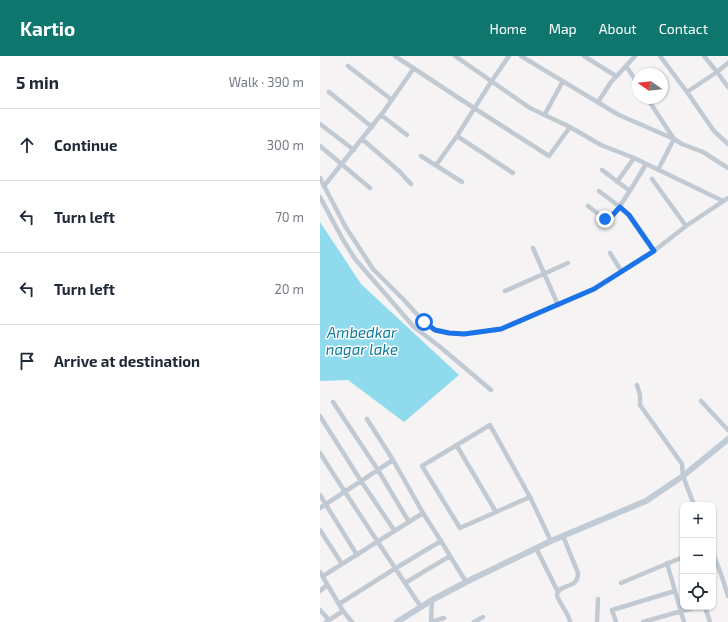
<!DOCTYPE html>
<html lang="en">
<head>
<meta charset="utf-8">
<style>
	:root { --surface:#fff; --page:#f6f6f7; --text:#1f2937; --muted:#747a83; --line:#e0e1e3; --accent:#0f766e }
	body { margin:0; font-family:"Exo 2",sans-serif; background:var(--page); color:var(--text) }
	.controls { position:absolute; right:12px; bottom:12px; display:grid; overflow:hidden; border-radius:8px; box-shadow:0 1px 3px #0004 }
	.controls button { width:36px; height:36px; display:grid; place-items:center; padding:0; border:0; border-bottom:1px solid var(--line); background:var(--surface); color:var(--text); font:20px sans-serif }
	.compass { position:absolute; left:312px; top:12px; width:36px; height:36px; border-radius:50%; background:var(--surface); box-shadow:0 1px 3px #0004; rotate:284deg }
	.stop { position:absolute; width:12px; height:12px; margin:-9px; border:3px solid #1a73e8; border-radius:50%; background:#fff }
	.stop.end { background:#1a73e8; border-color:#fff; box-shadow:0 1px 4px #0008 }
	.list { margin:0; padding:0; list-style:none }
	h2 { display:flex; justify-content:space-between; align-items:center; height:52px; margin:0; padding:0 16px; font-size:17px }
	h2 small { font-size:13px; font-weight:400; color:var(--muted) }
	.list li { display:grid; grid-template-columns:26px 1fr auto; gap:12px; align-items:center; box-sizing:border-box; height:72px; padding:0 16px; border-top:1px solid var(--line) }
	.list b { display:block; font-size:15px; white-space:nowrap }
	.list em { font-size:13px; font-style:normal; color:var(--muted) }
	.icon { flex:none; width:22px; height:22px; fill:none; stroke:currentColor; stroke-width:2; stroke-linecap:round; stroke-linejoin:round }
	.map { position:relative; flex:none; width:408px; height:566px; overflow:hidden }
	header { display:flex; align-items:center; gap:24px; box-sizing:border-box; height:56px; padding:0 20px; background:var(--accent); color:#fff }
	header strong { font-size:19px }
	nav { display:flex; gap:22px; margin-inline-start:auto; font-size:14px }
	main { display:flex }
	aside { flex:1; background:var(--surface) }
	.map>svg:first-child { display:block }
	.water { fill:#90daee }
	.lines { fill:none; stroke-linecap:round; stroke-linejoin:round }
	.street { stroke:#c1cad2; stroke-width:4.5 }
	.secondary { stroke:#c1cbd6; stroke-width:6 }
	.route { stroke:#1a73e8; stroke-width:5 }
	.labels { text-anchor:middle; stroke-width:3; stroke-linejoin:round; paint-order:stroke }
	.water-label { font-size:15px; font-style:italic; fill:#0c7c9b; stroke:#fff }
</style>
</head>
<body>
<header>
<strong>Kartio</strong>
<nav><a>Home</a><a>Map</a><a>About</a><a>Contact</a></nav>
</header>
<main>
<aside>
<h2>5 min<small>Walk · 390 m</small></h2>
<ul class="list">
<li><svg class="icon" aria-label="ahead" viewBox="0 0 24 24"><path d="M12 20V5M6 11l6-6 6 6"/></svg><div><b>Continue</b></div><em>300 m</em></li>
<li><svg class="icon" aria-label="left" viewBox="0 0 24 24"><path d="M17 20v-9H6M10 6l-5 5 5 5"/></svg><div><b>Turn left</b></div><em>70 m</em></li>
<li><svg class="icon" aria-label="left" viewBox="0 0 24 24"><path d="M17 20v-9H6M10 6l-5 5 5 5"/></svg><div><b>Turn left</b></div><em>20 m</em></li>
<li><svg class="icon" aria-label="arrive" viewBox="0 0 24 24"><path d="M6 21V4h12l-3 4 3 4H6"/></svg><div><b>Arrive at destination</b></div></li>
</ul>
</aside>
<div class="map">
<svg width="408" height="566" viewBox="0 0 408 566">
	<rect width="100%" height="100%" fill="#f5f3f3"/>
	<path class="water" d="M 0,166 L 41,228 L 139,319 L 84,366 L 28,324 L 0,325 Z"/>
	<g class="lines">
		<path class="street" d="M 75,0 L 154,52 L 229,100 L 250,71
			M 135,0 L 210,52 L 250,71 L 281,89 L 314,102 L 403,145
			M 201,0 L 299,59 L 354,83 L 362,88 L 383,96 L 408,112
			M 264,0 L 296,20
			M 315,0 L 306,10 L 318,28
			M 340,0 L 367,36 L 394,75 L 408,88
			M 384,0 L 397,16 L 408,31
			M 28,10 L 72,44
			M 9,36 L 52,71
			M 367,36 L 397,16 L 408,7
			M 327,42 L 354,83 L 338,114
			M 278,46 L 291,26 L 306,10
			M 225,58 L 243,25
			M 61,59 L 87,79
			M 0,68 L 34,94
			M 137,80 L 193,117
			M 42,83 L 79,115 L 91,128
			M 0,90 L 50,132
			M 101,100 L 142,126
			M 116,109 L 137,80 L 171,26 L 189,0
			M 282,114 L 310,135
			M 0,122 L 25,170 L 53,213 L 84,244 L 104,266 L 115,274 L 129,277 L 144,278 L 181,273 L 274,233 L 334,195 L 366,170 L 408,142
			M 332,123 L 366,170
			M 297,126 L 314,102
			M 4,130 L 64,55 L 94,12
			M 279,135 L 300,151 L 309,159 L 334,195
			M 0,141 L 22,182 L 35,203 L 94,271 L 119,290 L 171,334
			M 268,150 L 285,163 L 290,163 C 304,146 315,127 326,108
			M 213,192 L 238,249
			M 290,197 L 302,216
			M 185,235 L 248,207
			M 317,329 L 320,339 L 320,349 L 362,408 L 363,420 L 374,449
			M 381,345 L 408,374
			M 13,346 L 58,414 L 89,466
			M 0,360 L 41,425 L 74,474
			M 47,363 L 73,404 L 103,457 L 121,485 L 146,526
			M 137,390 L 176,456
			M 0,397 C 33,449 67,500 101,551
			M 0,439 L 37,499
			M 210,441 L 140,472 L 102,410 L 170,369 L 210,441 L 231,485
			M 0,452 L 73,404
			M 0,474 L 22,508
			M 243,480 L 258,517 C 258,534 240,527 237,538 C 236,543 249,557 250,566
			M 216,492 L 238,536
			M 393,497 L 402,521 L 408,540
			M 347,507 L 364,566
			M 0,516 L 23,555 L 32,566
			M 3,520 L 103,457
			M 85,527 L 130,500
			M 301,527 L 363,501
			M 0,535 L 7,529
			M 19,548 L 76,512 L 121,485
			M 385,551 L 390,566
			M 0,554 L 9,564
			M 6,566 L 23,555
			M 111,566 L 112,544
			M 111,566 L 124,562
			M 154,566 L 163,561
			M 277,566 L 278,543
			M 296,566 L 292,554 L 355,535
			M 323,566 L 376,551"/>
		<path class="secondary" d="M 77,566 L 112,544 L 146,526 L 231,485 L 326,445 L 363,420 L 408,383"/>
	</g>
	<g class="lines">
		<path class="route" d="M 104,266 L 115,274 L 129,277 L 144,278 L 181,273 L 274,233 L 334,195 L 309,159 L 300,151 L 290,162 L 285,163"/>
	</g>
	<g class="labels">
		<g class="water-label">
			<text x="42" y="282">Ambedkar<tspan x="42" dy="17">nagar lake</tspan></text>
		</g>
	</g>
</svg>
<div class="controls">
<button>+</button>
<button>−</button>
<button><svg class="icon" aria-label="locate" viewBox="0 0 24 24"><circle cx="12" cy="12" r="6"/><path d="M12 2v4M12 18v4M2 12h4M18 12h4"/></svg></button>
</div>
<svg class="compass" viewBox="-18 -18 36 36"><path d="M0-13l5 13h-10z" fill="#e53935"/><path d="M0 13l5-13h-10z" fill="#747a83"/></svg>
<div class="stop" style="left:104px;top:266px"></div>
<div class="stop end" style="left:285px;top:163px"></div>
</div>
</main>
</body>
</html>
